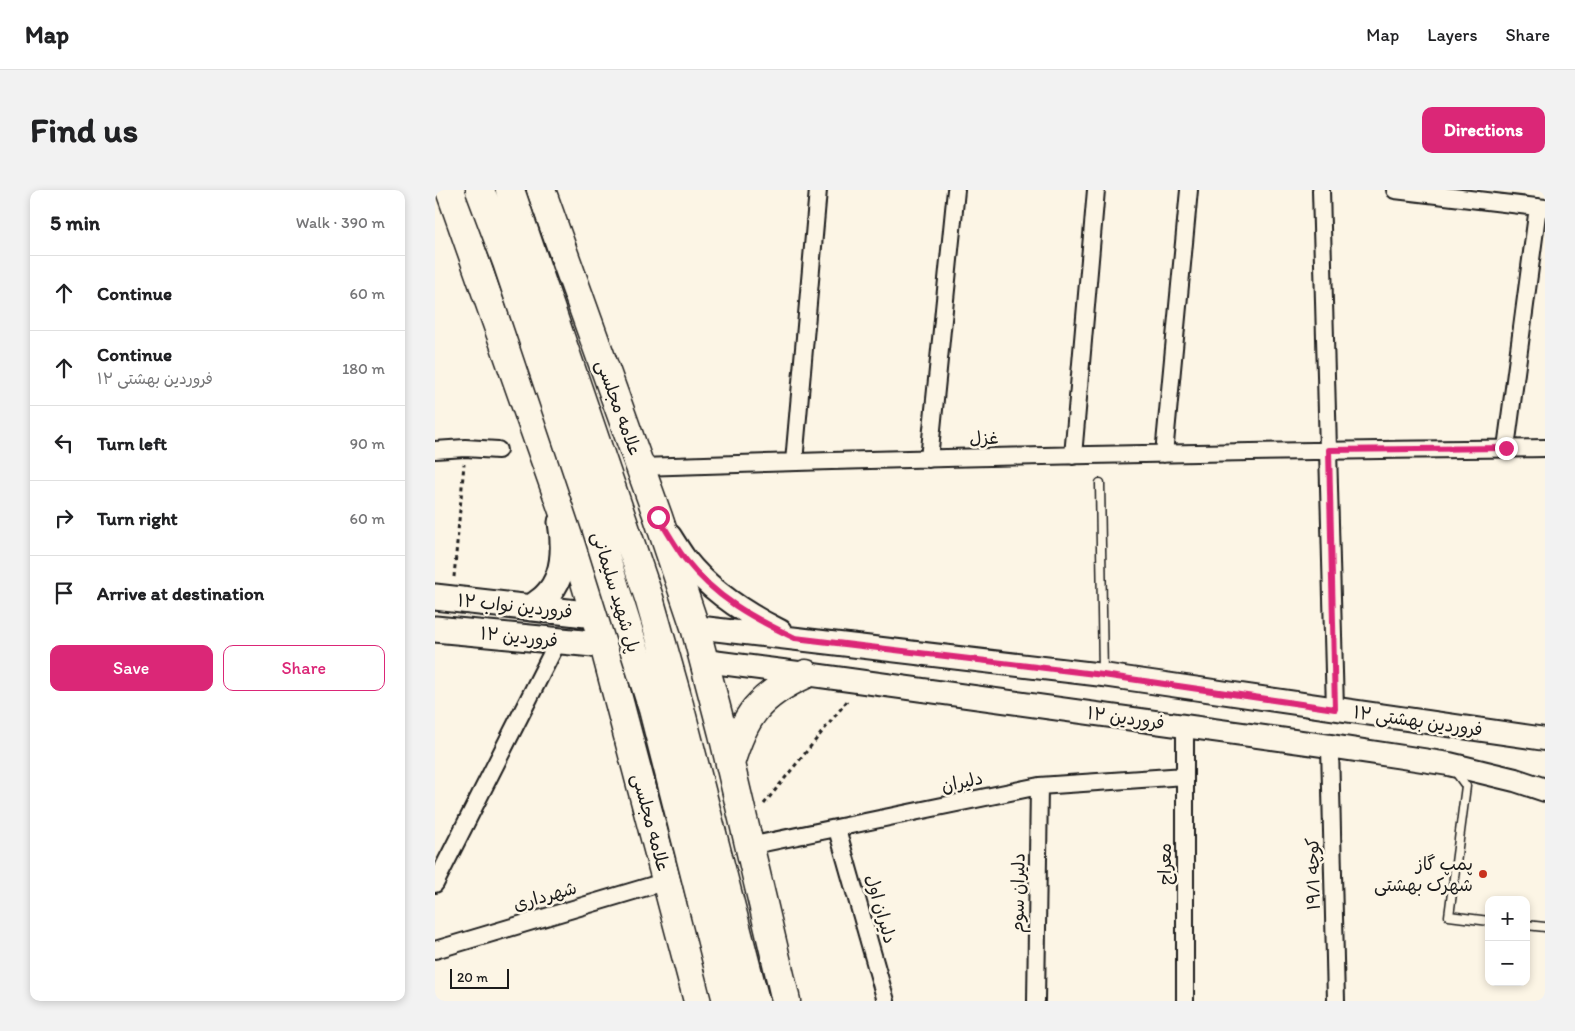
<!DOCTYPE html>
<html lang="en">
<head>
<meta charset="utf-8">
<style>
	:root { --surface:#fff; --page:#f2f2f2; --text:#202124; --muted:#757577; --line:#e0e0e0; --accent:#db2777 }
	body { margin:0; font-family:Itim,"Playpen Sans Arabic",sans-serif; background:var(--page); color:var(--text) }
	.controls { position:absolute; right:15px; bottom:15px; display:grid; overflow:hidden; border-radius:10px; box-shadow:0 2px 8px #0003 }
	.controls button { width:45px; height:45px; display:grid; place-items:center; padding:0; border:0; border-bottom:1px solid var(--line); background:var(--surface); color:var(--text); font:25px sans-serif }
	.scale { position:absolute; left:15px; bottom:12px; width:59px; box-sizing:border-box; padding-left:5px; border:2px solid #1c1c1c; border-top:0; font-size:14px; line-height:18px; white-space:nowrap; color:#1c1c1c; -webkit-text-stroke:4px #fcf5e5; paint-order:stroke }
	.stop { position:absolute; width:15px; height:15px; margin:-11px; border:4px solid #db2777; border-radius:50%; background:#fff }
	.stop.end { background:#db2777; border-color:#fff; box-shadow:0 1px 5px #0008 }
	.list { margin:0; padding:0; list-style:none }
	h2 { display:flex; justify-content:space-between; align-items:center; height:65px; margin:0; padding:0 20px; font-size:21px }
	h2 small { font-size:16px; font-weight:400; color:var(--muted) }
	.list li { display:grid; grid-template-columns:32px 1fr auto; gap:15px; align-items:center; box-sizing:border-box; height:75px; padding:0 20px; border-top:1px solid var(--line) }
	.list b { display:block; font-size:19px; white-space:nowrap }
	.list p { margin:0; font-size:16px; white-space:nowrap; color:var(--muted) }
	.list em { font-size:16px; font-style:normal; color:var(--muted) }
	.actions { display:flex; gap:10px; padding:15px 20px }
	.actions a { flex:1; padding:11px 0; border:1px solid var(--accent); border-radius:10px; text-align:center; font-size:18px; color:var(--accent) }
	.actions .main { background:var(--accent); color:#fff }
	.icon { flex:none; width:28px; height:28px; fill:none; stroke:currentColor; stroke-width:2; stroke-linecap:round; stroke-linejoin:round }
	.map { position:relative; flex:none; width:1110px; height:811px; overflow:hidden; border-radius:10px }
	header { display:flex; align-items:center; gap:30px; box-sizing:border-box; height:70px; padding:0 25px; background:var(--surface); border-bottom:1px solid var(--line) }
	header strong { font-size:24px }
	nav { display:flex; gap:28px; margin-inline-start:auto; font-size:18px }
	.intro { display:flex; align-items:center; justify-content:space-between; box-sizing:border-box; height:120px; padding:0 30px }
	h1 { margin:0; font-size:35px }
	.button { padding:12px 22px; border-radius:10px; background:var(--accent); color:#fff; font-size:18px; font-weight:700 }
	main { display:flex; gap:30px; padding:0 30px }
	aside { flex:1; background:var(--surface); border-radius:10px; box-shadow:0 2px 8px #0003 }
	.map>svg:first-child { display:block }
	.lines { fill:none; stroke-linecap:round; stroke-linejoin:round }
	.lane-casing { stroke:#1c1c1c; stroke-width:11 }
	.street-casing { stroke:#1c1c1c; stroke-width:20 }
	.secondary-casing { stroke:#1c1c1c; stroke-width:26 }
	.primary-casing { stroke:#1c1c1c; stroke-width:29 }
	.highway-casing { stroke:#1c1c1c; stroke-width:31 }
	.path { stroke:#1c1c1c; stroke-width:3; stroke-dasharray:4 4; stroke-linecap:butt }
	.lane { stroke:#fcf5e5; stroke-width:8 }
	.street { stroke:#fcf5e5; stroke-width:16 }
	.secondary { stroke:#fcf5e5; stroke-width:22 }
	.primary { stroke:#fcf5e5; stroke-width:25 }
	.highway { stroke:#fcf5e5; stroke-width:28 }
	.highway-bridge-casing { stroke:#1c1c1c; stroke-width:31; stroke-linecap:butt }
	.highway-bridge { stroke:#fcf5e5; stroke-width:28 }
	.route { stroke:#db2777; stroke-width:6 }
	.poi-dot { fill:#c8321e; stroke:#fcf5e5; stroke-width:2 }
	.labels { text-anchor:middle; stroke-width:5; stroke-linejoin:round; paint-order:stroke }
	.street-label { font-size:18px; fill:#1c1c1c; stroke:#fcf5e5 }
	.poi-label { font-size:18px; fill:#1c1c1c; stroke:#fcf5e5; text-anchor:end }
</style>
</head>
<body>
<header>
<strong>Map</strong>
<nav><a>Map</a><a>Layers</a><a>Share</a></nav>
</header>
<div class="intro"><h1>Find us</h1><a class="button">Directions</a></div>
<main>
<aside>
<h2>5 min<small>Walk · 390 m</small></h2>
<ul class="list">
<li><svg class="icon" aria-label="ahead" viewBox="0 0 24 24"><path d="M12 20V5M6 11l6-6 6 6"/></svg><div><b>Continue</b></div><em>60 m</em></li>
<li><svg class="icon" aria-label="ahead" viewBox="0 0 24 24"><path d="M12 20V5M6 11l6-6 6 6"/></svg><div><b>Continue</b><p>۱۲ فروردین بهشتی</p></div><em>180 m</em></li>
<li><svg class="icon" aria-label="left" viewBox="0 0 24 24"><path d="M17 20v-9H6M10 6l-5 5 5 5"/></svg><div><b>Turn left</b></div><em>90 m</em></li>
<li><svg class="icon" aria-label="right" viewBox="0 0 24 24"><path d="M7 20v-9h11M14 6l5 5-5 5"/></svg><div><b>Turn right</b></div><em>60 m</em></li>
<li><svg class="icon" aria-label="arrive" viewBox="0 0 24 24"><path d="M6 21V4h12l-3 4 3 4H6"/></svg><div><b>Arrive at destination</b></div></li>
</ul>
<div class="actions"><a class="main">Save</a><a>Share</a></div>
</aside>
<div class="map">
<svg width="1110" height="811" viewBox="0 0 1110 811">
	<rect width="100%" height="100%" fill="#fcf5e5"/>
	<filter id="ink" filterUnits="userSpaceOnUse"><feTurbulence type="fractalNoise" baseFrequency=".02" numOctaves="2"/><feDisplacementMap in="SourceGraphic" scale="10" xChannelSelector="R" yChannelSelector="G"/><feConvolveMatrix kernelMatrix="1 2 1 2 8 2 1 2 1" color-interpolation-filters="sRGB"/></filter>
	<g filter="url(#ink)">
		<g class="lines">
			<defs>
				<path id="lane" d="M 665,293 L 668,484
					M 1020,581 L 1031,596 L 1014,726 L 1054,731
					M 1091,735 L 1110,737"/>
				<path id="street" d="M 886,0 L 900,519
					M 960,0 L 1110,18
					M 1071,258 L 1103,17
					M 0,260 L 30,258 L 63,260
					M 729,264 L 754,0
					M 638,266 L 661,0
					M 494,269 L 521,0
					M 359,272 L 383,0
					M 205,277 C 506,267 808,261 1110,258
					M 750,536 L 750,811
					M 895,556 L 901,811
					M 402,639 L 451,811
					M 314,656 L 604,596 L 750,586
					M 0,694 L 123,451
					M 0,760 L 232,691
					M 601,811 L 604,596"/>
				<path id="secondary" d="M 235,346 C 240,354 245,362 250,369 C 275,401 309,423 345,441
					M 260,437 L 668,485 L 1110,549
					M 270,471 L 371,484 L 895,556 L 1014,574 L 1080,590 L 1110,600"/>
				<path id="primary" d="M 0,407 L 160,425
					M 96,418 C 101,414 107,410 111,406 C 130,387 130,356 126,332
					M 0,439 L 169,455"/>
				<path id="highway" d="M 15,0 L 133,335 L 169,455 L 263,811
					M 106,0 L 223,327 L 260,437 L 288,544 L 351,811
					M 295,574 C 309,526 324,505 371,484"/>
			</defs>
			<use href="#lane" class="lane-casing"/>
			<use href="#street" class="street-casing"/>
			<use href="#secondary" class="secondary-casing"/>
			<use href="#primary" class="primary-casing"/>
			<use href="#highway" class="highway-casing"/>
			<path class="path" d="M 19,387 L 29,274
				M 329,614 L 413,510"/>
			<use href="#lane" class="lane"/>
			<use href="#street" class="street"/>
			<use href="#secondary" class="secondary"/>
			<use href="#primary" class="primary"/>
			<use href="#highway" class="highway"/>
			<defs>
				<path id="highway-bridge" d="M 45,0 L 72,72 L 161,337 L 218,519 L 292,811
					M 75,0 L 214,408 L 241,503 L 320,811"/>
			</defs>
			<use href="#highway-bridge" class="highway-bridge-casing"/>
			<use href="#highway-bridge" class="highway-bridge"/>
		</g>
	</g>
	<g class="lines" filter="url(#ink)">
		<path class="route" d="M 223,327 C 232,341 240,356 250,369 C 281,408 316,427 360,448 L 668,485 L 900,519 L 894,260 L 1071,258"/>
	</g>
	<circle class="poi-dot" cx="1048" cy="684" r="5"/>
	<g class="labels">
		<g class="street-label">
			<text transform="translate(184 218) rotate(70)" y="6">علامه مجلسی</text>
			<text transform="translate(549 248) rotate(-1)" y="6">غزل</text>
			<text transform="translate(181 402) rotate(73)" y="6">پل شهید سلیمانی</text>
			<text transform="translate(80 416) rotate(6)" y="6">۱۲ فروردین نواب</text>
			<text transform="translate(84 447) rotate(6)" y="6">۱۲ فروردین</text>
			<text transform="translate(691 528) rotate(8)" y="6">۱۲ فروردین</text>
			<text transform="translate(983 531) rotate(8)" y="6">۱۲ فروردین بهشتی</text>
			<text transform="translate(527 592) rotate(-12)" y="6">دلیران</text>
			<text transform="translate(216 633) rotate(75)" y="6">علامه مجلسی</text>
			<text transform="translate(730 674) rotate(-90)" y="6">معراج</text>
			<text transform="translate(878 684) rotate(-91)" y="6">کوچه ۱۹/۱</text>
			<text transform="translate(583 703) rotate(-89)" y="6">دلیران سوم</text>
			<text transform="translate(110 706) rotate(-16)" y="6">شهرداری</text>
			<text transform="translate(446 719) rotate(74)" y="6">دلیران اول</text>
		</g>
		<g class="poi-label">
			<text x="1038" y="680">پمپ گاز<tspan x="1038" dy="21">شهرک بهشتی</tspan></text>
		</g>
	</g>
</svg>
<div class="controls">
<button>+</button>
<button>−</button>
</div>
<div class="scale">20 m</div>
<div class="stop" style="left:223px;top:327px"></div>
<div class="stop end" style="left:1071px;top:258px"></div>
</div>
</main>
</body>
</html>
